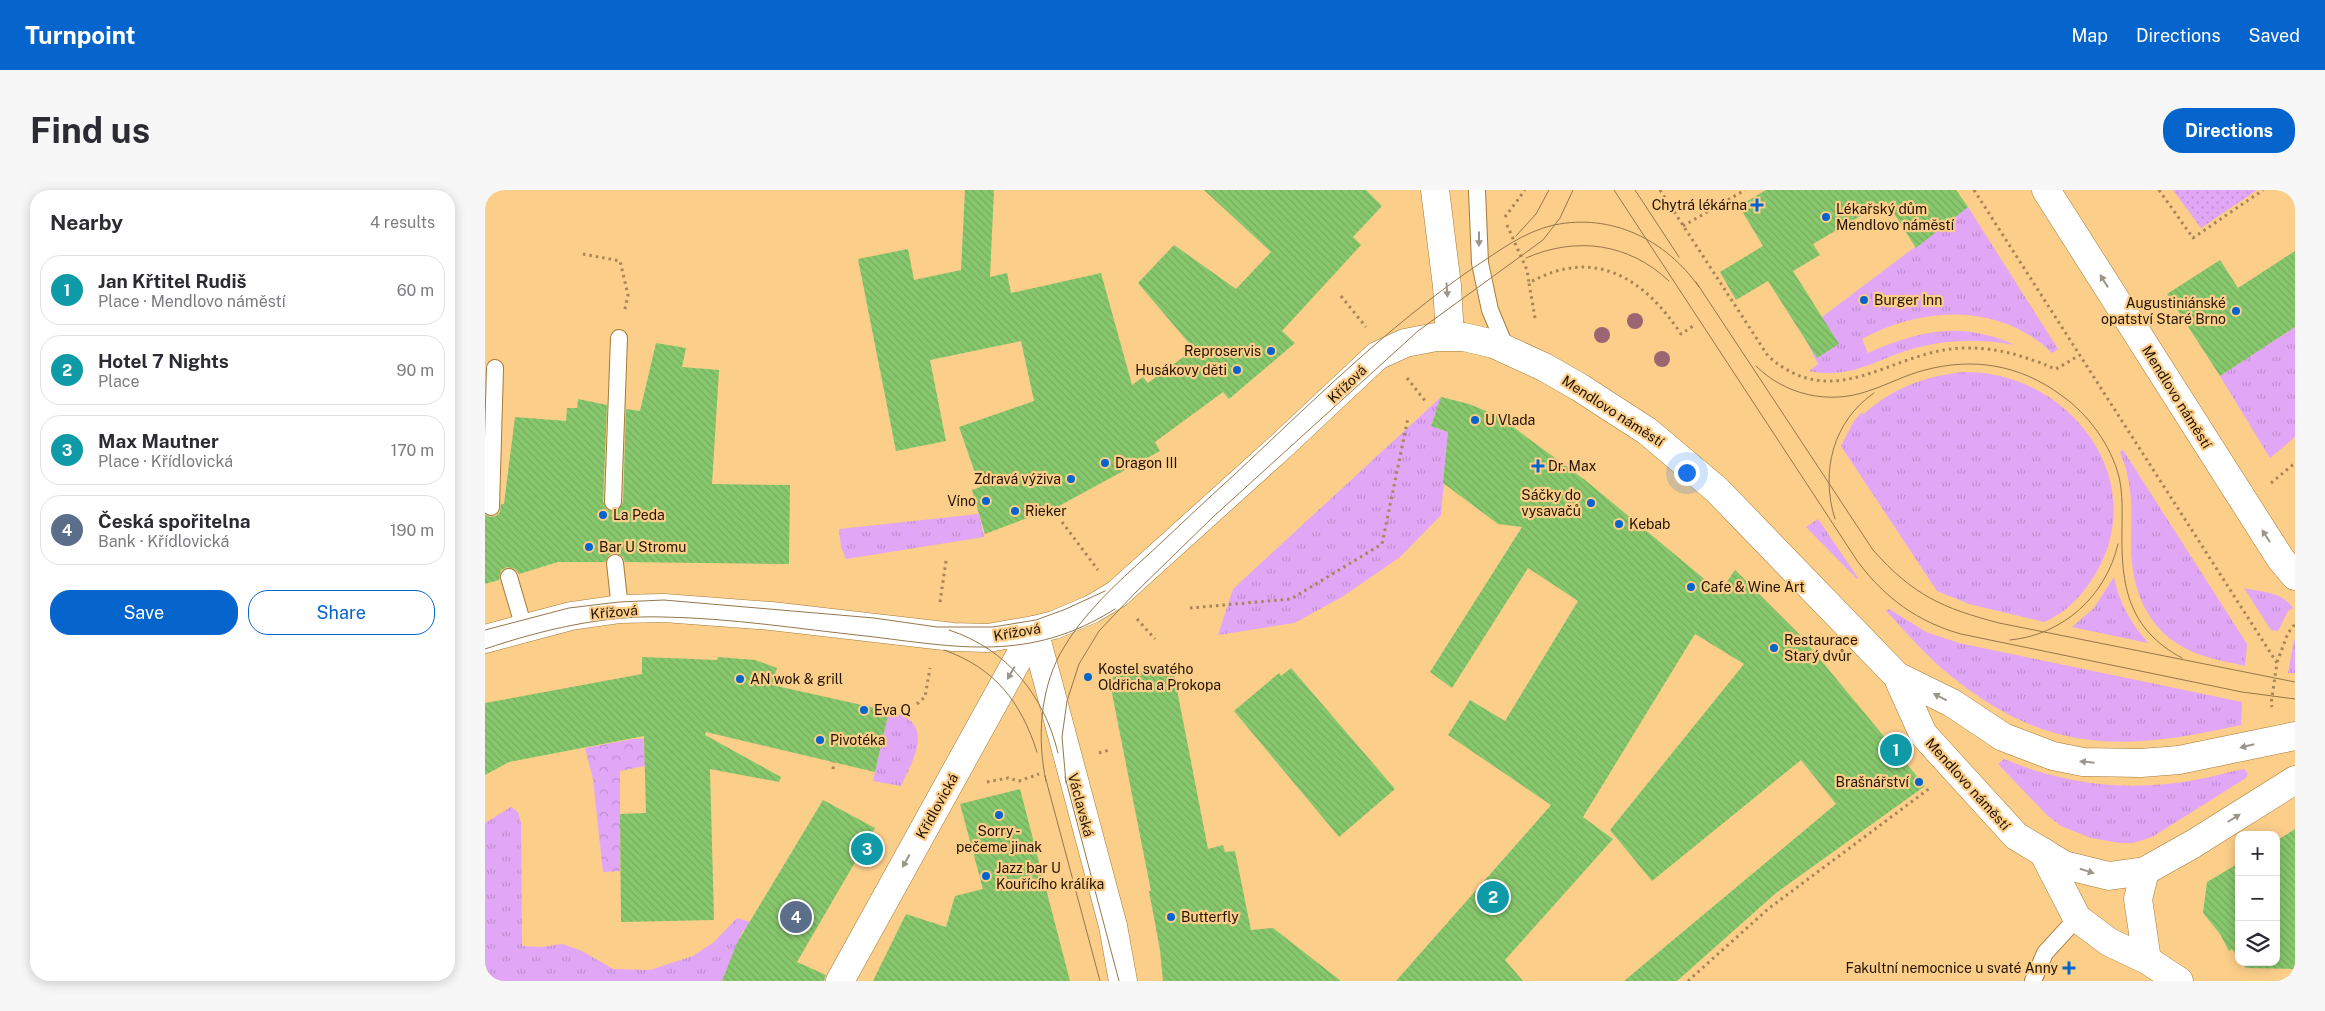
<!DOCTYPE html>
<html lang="en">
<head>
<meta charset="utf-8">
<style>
	:root { --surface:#fff; --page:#f7f7f7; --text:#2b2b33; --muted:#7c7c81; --line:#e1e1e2; --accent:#0664cd }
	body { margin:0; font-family:"Public Sans",sans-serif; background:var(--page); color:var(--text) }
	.controls { position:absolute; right:15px; bottom:15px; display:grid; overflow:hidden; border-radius:10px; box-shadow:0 2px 12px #0003 }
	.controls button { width:45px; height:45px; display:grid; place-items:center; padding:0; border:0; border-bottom:1px solid var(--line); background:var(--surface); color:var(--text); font:25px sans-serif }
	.you { position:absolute; left:1201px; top:282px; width:18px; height:18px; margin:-12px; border:4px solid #fff; border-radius:50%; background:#1a73e8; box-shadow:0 0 0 8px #1a73e833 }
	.badge { display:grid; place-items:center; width:32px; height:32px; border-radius:50%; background:var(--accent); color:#fff; font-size:16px; font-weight:700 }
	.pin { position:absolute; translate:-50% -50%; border:2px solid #fff; box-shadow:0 1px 5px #0006 }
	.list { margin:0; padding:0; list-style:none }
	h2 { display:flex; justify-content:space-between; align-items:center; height:65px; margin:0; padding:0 20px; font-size:21px }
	h2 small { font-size:16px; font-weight:400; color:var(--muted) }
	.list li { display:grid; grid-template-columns:32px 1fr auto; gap:15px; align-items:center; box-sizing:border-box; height:70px; margin:0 10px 10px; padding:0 10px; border:1px solid var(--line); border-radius:20px }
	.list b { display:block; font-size:19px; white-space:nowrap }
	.list p { margin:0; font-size:16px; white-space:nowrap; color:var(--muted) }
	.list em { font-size:16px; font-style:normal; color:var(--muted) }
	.actions { display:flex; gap:10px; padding:15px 20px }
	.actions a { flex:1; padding:11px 0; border:1px solid var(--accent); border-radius:20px; text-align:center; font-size:18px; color:var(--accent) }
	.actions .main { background:var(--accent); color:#fff }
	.icon { flex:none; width:28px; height:28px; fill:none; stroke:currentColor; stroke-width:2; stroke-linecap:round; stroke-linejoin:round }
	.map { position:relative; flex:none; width:1810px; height:791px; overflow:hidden; border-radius:20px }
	header { display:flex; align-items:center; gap:30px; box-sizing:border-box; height:70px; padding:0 25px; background:var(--accent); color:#fff }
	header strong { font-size:24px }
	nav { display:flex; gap:28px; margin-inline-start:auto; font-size:18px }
	.intro { display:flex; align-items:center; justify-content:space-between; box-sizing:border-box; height:120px; padding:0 30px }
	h1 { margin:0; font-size:35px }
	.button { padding:12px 22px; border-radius:20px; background:var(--accent); color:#fff; font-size:18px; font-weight:700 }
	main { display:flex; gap:30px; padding:0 30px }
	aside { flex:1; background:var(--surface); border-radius:20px; box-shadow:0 2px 12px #0003 }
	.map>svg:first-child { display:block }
	.grass { fill:url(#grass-tufts) }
	.forest { fill:url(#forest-crowns) }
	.garden { fill:url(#garden-dots) }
	.building { fill:url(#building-back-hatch) }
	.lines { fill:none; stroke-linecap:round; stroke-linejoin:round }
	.lane-casing { stroke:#a47a37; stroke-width:18 }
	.street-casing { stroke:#a47a37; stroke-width:29 }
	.secondary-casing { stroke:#a47a37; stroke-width:29 }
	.path { stroke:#a78554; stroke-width:3; stroke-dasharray:2.5 4; stroke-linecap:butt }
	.lane { stroke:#fff; stroke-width:16 }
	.street { stroke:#fff; stroke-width:28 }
	.secondary { stroke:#fff; stroke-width:28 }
	.tram { stroke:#96774a; stroke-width:1 }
	.tree { fill:#9b6572 }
	.oneway { fill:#9c958c }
	.poi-dot { fill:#0664cd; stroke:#fbce8a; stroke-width:2 }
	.labels { text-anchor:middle; stroke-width:4.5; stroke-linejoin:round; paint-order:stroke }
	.poi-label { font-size:14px; fill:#231300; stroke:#fbce8a; text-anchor:start }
	.street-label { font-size:14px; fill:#231300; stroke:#fbce8a }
</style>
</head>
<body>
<header>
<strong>Turnpoint</strong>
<nav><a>Map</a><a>Directions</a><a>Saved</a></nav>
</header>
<div class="intro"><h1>Find us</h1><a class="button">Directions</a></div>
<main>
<aside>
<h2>Nearby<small>4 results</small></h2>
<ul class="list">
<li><span class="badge" style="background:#0f9aa8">1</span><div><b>Jan Křtitel Rudiš</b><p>Place · Mendlovo náměstí</p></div><em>60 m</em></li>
<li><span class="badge" style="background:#0f9aa8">2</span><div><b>Hotel 7 Nights</b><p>Place</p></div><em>90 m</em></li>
<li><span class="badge" style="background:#0f9aa8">3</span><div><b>Max Mautner</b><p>Place · Křídlovická</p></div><em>170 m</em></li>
<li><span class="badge" style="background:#5c6f8a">4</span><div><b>Česká spořitelna</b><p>Bank · Křídlovická</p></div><em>190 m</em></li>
</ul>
<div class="actions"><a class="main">Save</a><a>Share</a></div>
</aside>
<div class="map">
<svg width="1810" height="791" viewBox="0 0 1810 791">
	<defs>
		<pattern id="grass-tufts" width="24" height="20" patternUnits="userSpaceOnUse" patternTransform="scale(1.25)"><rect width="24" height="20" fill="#e1a6f6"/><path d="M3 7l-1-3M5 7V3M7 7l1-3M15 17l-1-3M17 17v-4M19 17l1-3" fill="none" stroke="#c18ed1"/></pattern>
		<pattern id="forest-crowns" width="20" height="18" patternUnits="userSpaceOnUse" patternTransform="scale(1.25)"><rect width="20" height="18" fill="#e1a6f6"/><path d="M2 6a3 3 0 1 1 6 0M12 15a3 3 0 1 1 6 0" fill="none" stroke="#c18ed1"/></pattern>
		<pattern id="garden-dots" width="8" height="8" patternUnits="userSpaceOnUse" patternTransform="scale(1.25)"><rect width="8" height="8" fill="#e1a6f6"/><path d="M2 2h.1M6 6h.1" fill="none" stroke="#c18ed1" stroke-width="1.8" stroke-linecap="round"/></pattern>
		<pattern id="building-back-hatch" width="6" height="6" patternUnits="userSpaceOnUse" patternTransform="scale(1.25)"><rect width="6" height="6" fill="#88c86d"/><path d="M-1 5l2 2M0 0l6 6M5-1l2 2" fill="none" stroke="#75ab5d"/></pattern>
	</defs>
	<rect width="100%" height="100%" fill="#fbce8a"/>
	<path class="grass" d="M 1483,17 L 1573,159 L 1567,163 C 1516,112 1436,116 1377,149 L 1383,163 C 1436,140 1476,131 1530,155 C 1498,149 1466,149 1434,157 C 1394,167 1368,190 1324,181 L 1333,174 L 1323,154 L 1345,140 L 1337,127 Z
		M 1810,137 L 1810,247 L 1785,268 L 1735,186 Z
		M 1478,182 C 1581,180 1667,287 1611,383 C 1598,405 1582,422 1559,432 L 1484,414 L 1452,401 L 1356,256 L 1369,231 L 1376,223 L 1379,224 C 1407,198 1441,186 1478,182 Z
		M 956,207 L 946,236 L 963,242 L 956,325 L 915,367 L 857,407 L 809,433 L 733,445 L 748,399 Z
		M 1638,260 L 1762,454 L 1760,476 C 1743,472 1725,469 1708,462 C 1662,442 1646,400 1646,353 C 1647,321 1648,292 1635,262 Z
		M 494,324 L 499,347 L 361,369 L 356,357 L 354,339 Z
		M 1333,329 L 1373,388 L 1372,389 L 1321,337 Z
		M 1629,387 C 1634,413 1646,433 1663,453 L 1587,437 L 1609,418 Z
		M 1759,398 C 1776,402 1798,402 1808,418 L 1803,421 L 1793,441 L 1786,440 Z
		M 1404,419 L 1441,442 L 1474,453 L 1757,512 L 1756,535 C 1639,561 1564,565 1466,486 C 1442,467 1422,443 1401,421 Z
		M 1810,449 L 1810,483 L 1803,483 L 1809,451 Z
		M 404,521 C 451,532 430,566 416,596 L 388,591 Z
		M 1519,569 C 1580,595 1645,602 1710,590 C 1727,587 1743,582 1759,579 L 1763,583 L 1761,588 L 1667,647 L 1648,653 L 1635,653 L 1606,648 L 1576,636 L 1562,625 L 1513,574 Z
		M 26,617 L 33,622 L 36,633 L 37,756 L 57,757 L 77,754 L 97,761 L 128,779 L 165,780 L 208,766 L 229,752 L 252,728 L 265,732 L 260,741 L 258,740 L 237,791 L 0,791 L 0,633 Z"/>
	<path class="forest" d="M 148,549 L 159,549 L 160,576 L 135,581 L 135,681 L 118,682 L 108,589 L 100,558 Z"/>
	<path class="garden" d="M 1688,0 L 1772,0 L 1716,38 Z"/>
	<path class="building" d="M 480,0 L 509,0 L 505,87 L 522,83 L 526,103 L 616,83 L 647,195 L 658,187 L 663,193 L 709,159 L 653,93 L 689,55 L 751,99 L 786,62 L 719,0 L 881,0 L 897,16 L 868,47 L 876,55 L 797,141 L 810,153 L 744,209 L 738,202 L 670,252 L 675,261 L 574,316 L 500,344 L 487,300 L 495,297 L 474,237 L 549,211 L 536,151 L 445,170 L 461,251 L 411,261 L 373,69 L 423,59 L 429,90 L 476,80 Z
		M 1281,0 L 1471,0 L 1483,17 L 1431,58 L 1401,11 L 1328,54 L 1335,65 L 1308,81 L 1354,154 L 1332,168 L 1283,91 L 1251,110 L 1235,82 L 1278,56 L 1254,16 Z
		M 1810,61 L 1810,137 L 1735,186 L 1682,104 L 1735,70 L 1753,98 Z
		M 171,153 L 201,158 L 197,177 L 234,180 L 227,294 L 305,295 L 304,374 L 140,372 L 138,367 L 129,363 L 124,365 L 120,372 L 73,372 L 34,384 L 30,379 L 22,377 L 16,380 L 14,390 L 0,394 L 0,325 L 5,327 L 11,326 L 15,322 L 16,314 L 19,314 L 30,227 L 81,231 L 82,218 L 92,218 L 93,209 L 122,215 L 118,312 L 122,320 L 132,321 L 138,312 L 141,219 L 155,221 Z
		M 956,207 L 984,214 L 1013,226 L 1100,290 L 1235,402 L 1250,380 L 1315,445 L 1440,596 L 1291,703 L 1192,791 L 1139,791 L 1351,614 L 1316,570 L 1167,691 L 1125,640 L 1259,474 L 1210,444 L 1098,627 L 1128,649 L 1020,770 L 1038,791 L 911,791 L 1066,615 L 963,545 L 985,510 L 1020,531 L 1093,411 L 1043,378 L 967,498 L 945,482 L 1037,337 L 1013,334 L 958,293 L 963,242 L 946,236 Z
		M 157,467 L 232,470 L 233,467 L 270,470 L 292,478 L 287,495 L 404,521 L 390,582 L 221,542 L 220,545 L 296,587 L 294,592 L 225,579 L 229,730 L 136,732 L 135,624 L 161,623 L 159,546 L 24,572 L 0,585 L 0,513 L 157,484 Z
		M 687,474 L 723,659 L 738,655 L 740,662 L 750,661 L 766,740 L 788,738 L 856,791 L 678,791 L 675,760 L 664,701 L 666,701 L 624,488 Z
		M 806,478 L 910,599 L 854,647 L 749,521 L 794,483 L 796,486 Z
		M 535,599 L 585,791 L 388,791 L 421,724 L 461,737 L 470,706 L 498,699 L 475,614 Z
		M 338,610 L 390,638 L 312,772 L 341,785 L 339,791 L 237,791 L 252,753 Z
		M 1810,639 L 1810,779 L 1761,778 L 1757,772 L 1791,772 L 1791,651 Z
		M 1754,673 L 1754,768 L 1747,759 L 1744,761 L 1735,744 L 1718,723 L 1722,692 Z"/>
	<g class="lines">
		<defs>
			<path id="lane" d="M 992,0 L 995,73 L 1005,120 L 1021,158
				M 128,312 L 134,148
				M 6,317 L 10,178
				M 130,373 L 135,419
				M 24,387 L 39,438
				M 1548,791 L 1560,763 L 1592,728"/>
			<path id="street" d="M 1561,0 L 1760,313 L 1795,368 L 1810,386
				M 1558,662 L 1592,728 L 1624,752 L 1662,770 L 1653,709 L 1660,681
				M 1662,770 L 1694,791
				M 355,791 L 549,440"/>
			<path id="secondary" d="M 950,0 L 962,96 L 965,146
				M 549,440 L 628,736 L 638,791
				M 0,449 L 86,426 L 135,419 L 179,418 L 286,426 L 468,447 L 503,448 L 549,440 L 569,435 L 607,419 L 632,404 L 795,257 L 892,166 L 920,153 L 951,147 L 979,147 L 1009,154 L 1059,177 L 1094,197 L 1162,241 L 1232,300 L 1412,486 L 1438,544 L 1531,646 L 1579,675 L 1624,686 L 1660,681 L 1708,654 L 1810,590
				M 1412,486 L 1467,513 L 1518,547 L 1568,566 L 1598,572 L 1656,573 L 1694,570 L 1810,546"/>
		</defs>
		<use href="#lane" class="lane-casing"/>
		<use href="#street" class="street-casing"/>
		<use href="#secondary" class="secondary-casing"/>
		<path class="path" d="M 1175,0 L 1283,166 C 1350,225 1404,162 1476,158 C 1502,157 1526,162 1550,171 C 1558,173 1564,177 1571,179 L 1595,165
			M 1489,0 L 1792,473 L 1786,514 L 1787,517
			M 1674,0 L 1708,48 L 1778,0
			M 1020,27 L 1040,0
			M 1022,35 L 1042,80 L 1044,93
			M 1198,36 L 1260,0
			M 98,64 L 135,71 L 143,105 L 139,123
			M 856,106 L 881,137
			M 1050,128 L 1044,93 C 1109,56 1159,88 1196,144 L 1208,136
			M 922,188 L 941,212
			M 1786,293 L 1810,273
			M 577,332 L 613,380
			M 455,412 L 461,371
			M 705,418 L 806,409 L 897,354 L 923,228
			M 652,429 L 670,449
			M 1792,472 L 1803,443 L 1810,434
			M 432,514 L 440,507 L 445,478
			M 614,563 L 624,560
			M 348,579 L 349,572
			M 502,592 L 523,588 L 534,591 L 554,584
			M 1203,791 L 1283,719 L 1445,598"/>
		<use href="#lane" class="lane"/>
		<use href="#street" class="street"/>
		<use href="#secondary" class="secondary"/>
		<path class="tram" d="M 1129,0 L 1373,372 C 1400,408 1433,432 1476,444 L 1757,502 L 1810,509
			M 1150,0 L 1194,67
			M 1031,46 L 1051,24 L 1064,0
			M 1041,68 C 1091,46 1144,53 1184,91
			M 1211,92 L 1388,360 C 1428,405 1457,418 1514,433 L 1810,492
			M 1271,176 C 1300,205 1344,215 1383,201 C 1402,195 1420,185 1440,180 C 1489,167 1535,175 1576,205 C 1603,224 1626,255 1634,287 C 1638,304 1637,322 1637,340 C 1636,396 1643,439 1697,468
			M 1350,329 C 1335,282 1348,231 1389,203
			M 0,440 L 84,418 L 134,412 L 179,410 L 389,428 L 452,437 L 508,437 L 551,430 L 581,419 L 620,401
			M 464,440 C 522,459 559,505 573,563
			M 1525,450 C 1578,445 1621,406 1633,354
			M 0,459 C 56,440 119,425 178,427 C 246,428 314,439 381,446 C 473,457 545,473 630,419
			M 459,460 C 510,478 536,512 552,562
			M 560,586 L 615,791
			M 580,587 L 634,791
			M 561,591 C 552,549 555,502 575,464 C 597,424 631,394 664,364 C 692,338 720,311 749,285 C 826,213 901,138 988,78 C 1014,61 1038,42 1069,35 C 1127,23 1181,50 1214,97
			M 581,593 L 577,547 L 582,511 L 594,474 L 614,441 L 650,403 L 728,327 L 933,141 L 1058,50 L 1075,28 L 1088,0"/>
	</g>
	<g class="tree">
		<circle cx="1150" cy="131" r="8"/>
		<circle cx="1117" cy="145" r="8"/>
		<circle cx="1177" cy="169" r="8"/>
	</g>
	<defs><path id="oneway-solid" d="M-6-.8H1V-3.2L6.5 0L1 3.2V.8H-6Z" transform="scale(1.25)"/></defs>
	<g class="oneway">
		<use href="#oneway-solid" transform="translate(994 49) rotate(90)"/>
		<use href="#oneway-solid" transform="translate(1619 91) rotate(-122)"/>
		<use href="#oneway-solid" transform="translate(962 100) rotate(86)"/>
		<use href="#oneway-solid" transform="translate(1781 346) rotate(-123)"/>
		<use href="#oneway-solid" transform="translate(526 483) rotate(120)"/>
		<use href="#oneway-solid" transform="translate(1455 507) rotate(-153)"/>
		<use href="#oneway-solid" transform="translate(1762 556) rotate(166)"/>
		<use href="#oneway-solid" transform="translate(1602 572) rotate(-174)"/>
		<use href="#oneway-solid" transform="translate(1749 628) rotate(-32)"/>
		<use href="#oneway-solid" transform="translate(421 671) rotate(119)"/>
		<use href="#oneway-solid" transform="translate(1602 681) rotate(17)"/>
	</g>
	<g class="poi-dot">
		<path d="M1269.5 7.5h5v5h5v5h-5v5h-5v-5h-5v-5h5z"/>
		<circle cx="1341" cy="27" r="5"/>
		<circle cx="1379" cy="110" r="5"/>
		<circle cx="1751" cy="121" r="5"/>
		<circle cx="786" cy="161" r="5"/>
		<circle cx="752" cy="180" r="5"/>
		<circle cx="990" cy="230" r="5"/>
		<circle cx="620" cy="273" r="5"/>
		<path d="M1050.5 268.5h5v5h5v5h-5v5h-5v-5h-5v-5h5z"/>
		<circle cx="586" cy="289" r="5"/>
		<circle cx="501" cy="311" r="5"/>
		<circle cx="1106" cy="313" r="5"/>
		<circle cx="530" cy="321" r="5"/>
		<circle cx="118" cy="325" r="5"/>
		<circle cx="1134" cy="334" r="5"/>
		<circle cx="104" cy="357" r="5"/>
		<circle cx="1206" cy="397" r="5"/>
		<circle cx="1289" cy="458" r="5"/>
		<circle cx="603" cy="487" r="5"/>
		<circle cx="255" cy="489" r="5"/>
		<circle cx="379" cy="520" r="5"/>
		<circle cx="335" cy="550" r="5"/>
		<circle cx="1434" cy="592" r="5"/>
		<circle cx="514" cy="625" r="5"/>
		<circle cx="501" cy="686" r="5"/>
		<circle cx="686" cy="727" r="5"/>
		<path d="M1581.5 770.5h5v5h5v5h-5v5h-5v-5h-5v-5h5z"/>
	</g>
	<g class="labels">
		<g class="poi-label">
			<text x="1262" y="20" text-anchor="end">Chytrá lékárna</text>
			<text x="1351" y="24">Lékařský dům<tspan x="1351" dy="16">Mendlovo náměstí</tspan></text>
			<text x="1389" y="115">Burger Inn</text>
			<text x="1741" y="118" text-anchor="end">Augustiniánské<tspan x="1741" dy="16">opatství Staré Brno</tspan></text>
			<text x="776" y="166" text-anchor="end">Reproservis</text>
			<text x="742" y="185" text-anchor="end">Husákovy děti</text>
			<text x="1000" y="235">U Vlada</text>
			<text x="630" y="278">Dragon III</text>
			<text x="1063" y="281">Dr. Max</text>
			<text x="576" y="294" text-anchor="end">Zdravá výživa</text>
			<text x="1096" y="310" text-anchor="end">Sáčky do<tspan x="1096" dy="16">vysavačů</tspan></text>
			<text x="491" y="316" text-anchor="end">Víno</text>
			<text x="540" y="326">Rieker</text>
			<text x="128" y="330">La Peda</text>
			<text x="1144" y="339">Kebab</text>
			<text x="114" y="362">Bar U Stromu</text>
			<text x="1216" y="402">Cafe &amp; Wine Art</text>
			<text x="1299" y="455">Restaurace<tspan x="1299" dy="16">Starý dvůr</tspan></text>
			<text x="613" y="484">Kostel svatého<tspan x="613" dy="16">Oldřicha a Prokopa</tspan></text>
			<text x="265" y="494">AN wok &amp; grill</text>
			<text x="389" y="525">Eva Q</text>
			<text x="345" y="555">Pivotéka</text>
			<text x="1424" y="597" text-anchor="end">Brašnářství</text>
			<text x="514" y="646" text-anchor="middle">Sorry -<tspan x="514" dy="16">pečeme jinak</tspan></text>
			<text x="511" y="683">Jazz bar U<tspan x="511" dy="16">Kouřícího králíka</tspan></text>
			<text x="696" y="732">Butterfly</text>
			<text x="1573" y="783" text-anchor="end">Fakultní nemocnice u svaté Anny</text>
		</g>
		<g class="street-label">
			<text transform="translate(862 194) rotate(-44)" y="5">Křížová</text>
			<text transform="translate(1692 207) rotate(58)" y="5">Mendlovo náměstí</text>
			<text transform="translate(1128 221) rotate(33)" y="5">Mendlovo náměstí</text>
			<text transform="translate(129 422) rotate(-5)" y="5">Křížová</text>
			<text transform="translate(532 442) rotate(-10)" y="5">Křížová</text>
			<text transform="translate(1483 594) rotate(48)" y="5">Mendlovo náměstí</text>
			<text transform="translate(596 615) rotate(75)" y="5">Václavská</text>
			<text transform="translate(452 616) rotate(-61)" y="5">Křídlovická</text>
		</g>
	</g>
</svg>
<div class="controls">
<button>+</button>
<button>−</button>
<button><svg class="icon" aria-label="layers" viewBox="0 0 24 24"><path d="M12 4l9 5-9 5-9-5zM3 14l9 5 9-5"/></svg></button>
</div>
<div class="you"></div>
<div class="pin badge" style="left:1411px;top:560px;background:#0f9aa8">1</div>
<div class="pin badge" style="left:1008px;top:707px;background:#0f9aa8">2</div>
<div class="pin badge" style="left:382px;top:659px;background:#0f9aa8">3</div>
<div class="pin badge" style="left:311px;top:727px;background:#5c6f8a">4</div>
</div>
</main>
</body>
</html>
